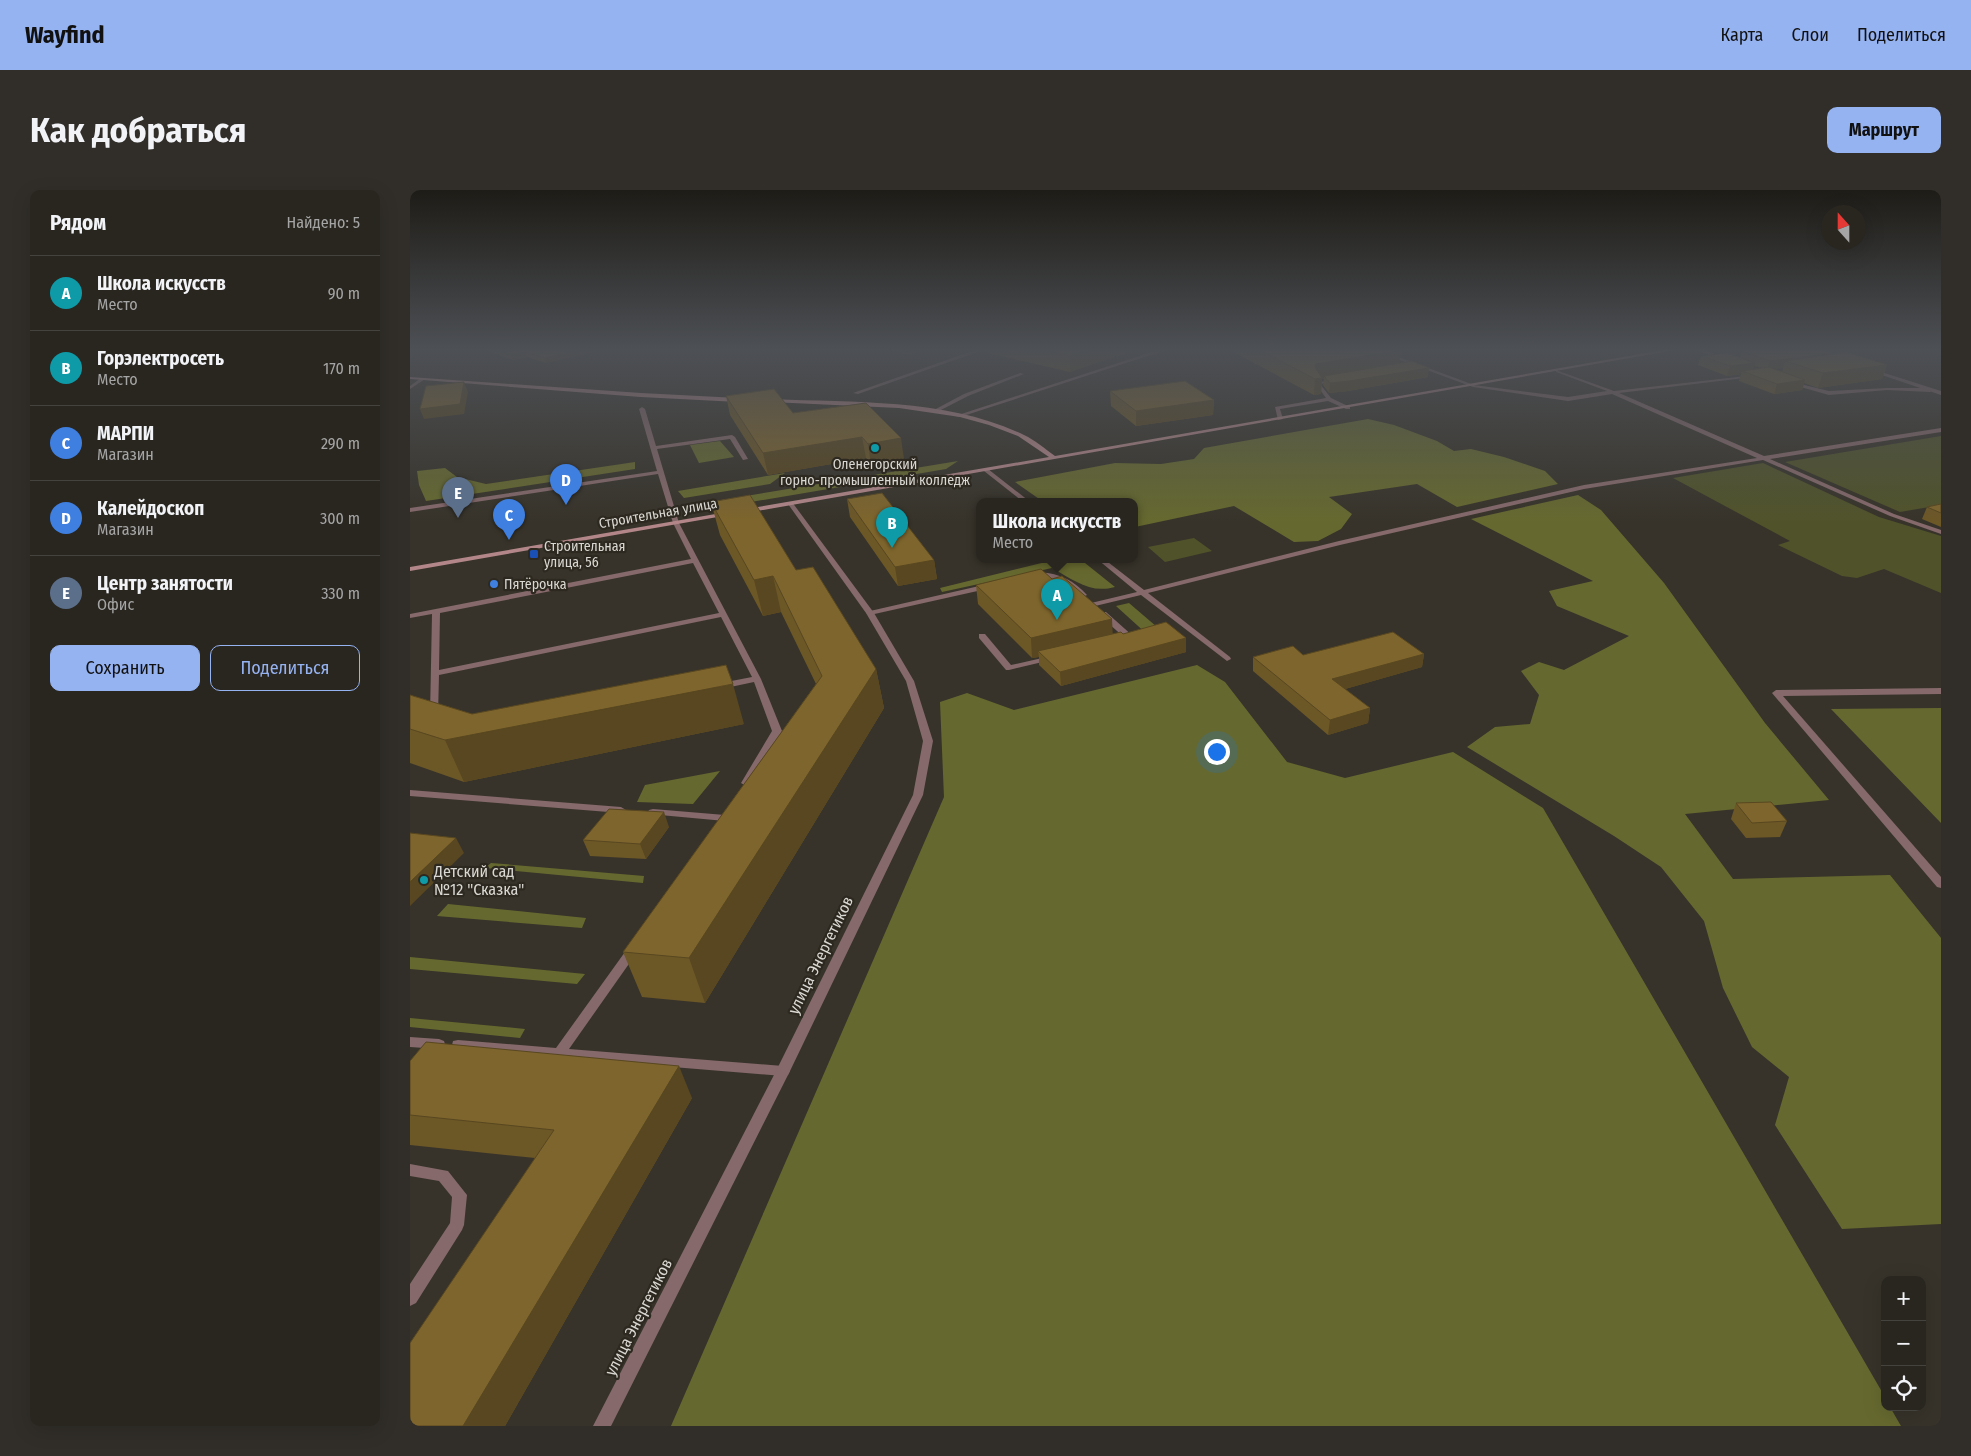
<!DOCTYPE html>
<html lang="ru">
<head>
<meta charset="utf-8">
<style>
	:root { --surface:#292620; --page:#312e29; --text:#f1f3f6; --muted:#a5a5a5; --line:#45433e; --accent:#95b2f1 }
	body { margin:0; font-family:"Fira Sans Condensed",sans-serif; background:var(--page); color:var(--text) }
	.controls { position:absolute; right:15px; bottom:15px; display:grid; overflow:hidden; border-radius:10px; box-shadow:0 5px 20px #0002 }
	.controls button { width:45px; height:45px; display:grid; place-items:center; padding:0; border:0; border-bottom:1px solid var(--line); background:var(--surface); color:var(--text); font:25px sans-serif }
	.compass { position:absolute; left:1411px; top:15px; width:45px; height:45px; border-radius:50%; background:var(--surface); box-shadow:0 5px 20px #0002; rotate:339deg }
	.you { position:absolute; left:806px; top:561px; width:18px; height:18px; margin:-12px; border:4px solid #fff; border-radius:50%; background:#1a73e8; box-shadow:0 0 0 8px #1a73e833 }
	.badge { display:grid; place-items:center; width:32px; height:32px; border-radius:50%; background:var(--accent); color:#fff; font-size:16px; font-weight:700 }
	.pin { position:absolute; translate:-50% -41px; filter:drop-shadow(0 1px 2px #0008) }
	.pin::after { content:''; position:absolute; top:26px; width:18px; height:15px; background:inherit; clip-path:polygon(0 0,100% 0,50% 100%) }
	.popup { position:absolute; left:566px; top:308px; width:162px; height:65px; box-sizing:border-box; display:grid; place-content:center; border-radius:10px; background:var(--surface); filter:drop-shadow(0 1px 4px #0005); font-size:16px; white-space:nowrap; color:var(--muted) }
	.popup b { font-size:19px; color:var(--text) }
	.popup::after { content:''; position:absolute; left:50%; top:100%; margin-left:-10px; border:10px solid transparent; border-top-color:var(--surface) }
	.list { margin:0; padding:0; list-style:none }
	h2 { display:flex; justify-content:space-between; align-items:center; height:65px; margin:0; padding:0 20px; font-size:21px }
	h2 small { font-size:16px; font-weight:400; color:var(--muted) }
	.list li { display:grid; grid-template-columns:32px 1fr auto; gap:15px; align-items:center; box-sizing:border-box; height:75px; padding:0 20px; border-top:1px solid var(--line) }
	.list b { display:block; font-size:19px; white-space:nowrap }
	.list p { margin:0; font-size:16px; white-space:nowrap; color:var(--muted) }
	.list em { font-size:16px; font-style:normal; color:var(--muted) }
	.actions { display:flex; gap:10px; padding:15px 20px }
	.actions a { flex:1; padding:11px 0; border:1px solid var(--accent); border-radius:10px; text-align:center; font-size:18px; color:var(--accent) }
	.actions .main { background:var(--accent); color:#111 }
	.icon { flex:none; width:28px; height:28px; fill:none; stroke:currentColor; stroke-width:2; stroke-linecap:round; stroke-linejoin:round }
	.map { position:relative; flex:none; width:1531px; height:1236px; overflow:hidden; border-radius:10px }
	header { display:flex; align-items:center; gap:30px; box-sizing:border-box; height:70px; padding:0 25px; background:var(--accent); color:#111 }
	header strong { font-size:24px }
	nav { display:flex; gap:28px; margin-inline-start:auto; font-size:18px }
	.intro { display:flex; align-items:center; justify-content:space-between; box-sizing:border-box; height:120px; padding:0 30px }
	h1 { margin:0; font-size:35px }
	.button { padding:12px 22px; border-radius:10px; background:var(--accent); color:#111; font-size:18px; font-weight:700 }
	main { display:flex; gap:30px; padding:0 30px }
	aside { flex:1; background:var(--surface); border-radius:10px; box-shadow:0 5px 20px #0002 }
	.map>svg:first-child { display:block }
	.green { fill:#50532a }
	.forest { fill:#66692f }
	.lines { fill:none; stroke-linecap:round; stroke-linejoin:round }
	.lane { fill:#85696b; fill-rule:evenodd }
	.street { fill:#85696b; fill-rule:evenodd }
	.secondary { fill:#b3878a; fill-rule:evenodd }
	.wall { fill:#6c5727; fill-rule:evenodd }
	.shaded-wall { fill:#584720 }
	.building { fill:#7e652d; stroke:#584720 }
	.culture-dot { fill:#0f9aa8; stroke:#2d2920; stroke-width:2 }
	.transit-dot { fill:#1a4fb4; stroke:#2d2920; stroke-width:2 }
	.shop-dot { fill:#3f7fe0; stroke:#2d2920; stroke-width:2 }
	.labels { text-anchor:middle; stroke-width:4.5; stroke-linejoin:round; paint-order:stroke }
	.far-poi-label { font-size:14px; fill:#dad8d2; stroke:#2d2920; text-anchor:start }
	.far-street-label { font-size:14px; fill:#dad8d2; stroke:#2d2920 }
	.poi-label { font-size:16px; fill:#dad8d2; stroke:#2d2920; text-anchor:start }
	.street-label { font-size:16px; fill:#dad8d2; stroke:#2d2920 }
</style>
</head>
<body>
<header>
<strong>Wayfind</strong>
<nav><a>Карта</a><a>Слои</a><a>Поделиться</a></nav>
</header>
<div class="intro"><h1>Как добраться</h1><a class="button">Маршрут</a></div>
<main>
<aside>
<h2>Рядом<small>Найдено: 5</small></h2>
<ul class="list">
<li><span class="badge" style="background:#0f9aa8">A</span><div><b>Школа искусств</b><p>Место</p></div><em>90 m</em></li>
<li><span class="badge" style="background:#0f9aa8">B</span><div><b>Горэлектросеть</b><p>Место</p></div><em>170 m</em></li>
<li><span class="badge" style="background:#3f7fe0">C</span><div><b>МАРПИ</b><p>Магазин</p></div><em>290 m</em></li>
<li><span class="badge" style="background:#3f7fe0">D</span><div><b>Калейдоскоп</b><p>Магазин</p></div><em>300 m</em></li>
<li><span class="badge" style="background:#5c6f8a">E</span><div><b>Центр занятости</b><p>Офис</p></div><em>330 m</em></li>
</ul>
<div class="actions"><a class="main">Сохранить</a><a>Поделиться</a></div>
</aside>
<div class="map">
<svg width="1531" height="1236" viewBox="0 0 1531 1236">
	<rect width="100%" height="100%" fill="#37332a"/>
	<path class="green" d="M 1531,246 L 1531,315 L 1490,322 L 1375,272 Z
		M 1353,273 L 1469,327 L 1531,346 L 1531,403 L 1474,379 L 1447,388 L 1432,386 L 1368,355 L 1380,351 L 1263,288 Z
		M 784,348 L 802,361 L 755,372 L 738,357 Z"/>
	<path class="forest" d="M 958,229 L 984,235 L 1027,251 L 1044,261 L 1061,259 L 1094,267 L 1135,281 L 1148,294 L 1047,317 L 1007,294 L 919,307 L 942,324 L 931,339 L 908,351 L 884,352 L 824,316 L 725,337 L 724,311 L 632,311 L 605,292 L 705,273 L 751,274 L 784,269 L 794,258 Z
		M 310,251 L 324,267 L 289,273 L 280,255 Z
		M 548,271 L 536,279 L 282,322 L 275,316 Z
		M 225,272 L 225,279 L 16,311 L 9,295 L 7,281 L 35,278 L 47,287 L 76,294 Z
		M 375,283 L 360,294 L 274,308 L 268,301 Z
		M 1168,305 L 1191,320 L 1254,393 L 1355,533 L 1419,610 L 1275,624 L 1323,689 L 1480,685 L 1531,748 L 1531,1034 L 1432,1039 L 1365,935 L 1379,887 L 1342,857 L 1313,798 L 1294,731 L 1251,677 L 1204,646 L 1057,557 L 1085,537 L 1120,534 L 1129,505 L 1111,481 L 1129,472 L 1154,480 L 1219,446 L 1147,416 L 1139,401 L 1183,391 L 1061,329 Z
		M 648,369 L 670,369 L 705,397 C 680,404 664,390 642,378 L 532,402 L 530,398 Z
		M 719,413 L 754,443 L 738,445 L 706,416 Z
		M 787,475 L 815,492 L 877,572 L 935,588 L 1043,562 L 1133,618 L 1475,1207 L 1475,1217 L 1480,1217 L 1491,1236 L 261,1236 L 534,607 L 530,512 L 557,503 L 604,520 Z
		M 1531,518 L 1531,633 L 1421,519 Z
		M 310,581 L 283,614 L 227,612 L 235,595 Z
		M 81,673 L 234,686 L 233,693 L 75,678 Z
		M 38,714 L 176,728 L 172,738 L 27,726 Z
		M 0,767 L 175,784 L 167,794 L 0,779 Z
		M 0,828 L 115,839 L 110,848 L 0,837 Z"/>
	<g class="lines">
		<path class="lane" d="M 568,159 L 576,159 L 448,204 L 443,203 Z
			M 751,159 L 759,159 L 550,227 L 545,226 Z
			M 1284,159 L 1292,159 L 1316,169 L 1312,170 Z
			M 978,163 L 1064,195 L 1158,207 L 1197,201 L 1146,182 L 1146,180 L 1204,201 L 1345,185 L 1343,187 L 1209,203 L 1354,266 L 1531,238 L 1531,242 L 1360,269 L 1484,324 L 1531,340 L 1531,344 L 1480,326 L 1353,270 L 1174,299 L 930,355 L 738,403 L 820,467 L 821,469 L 817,471 L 731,405 L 681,417 L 681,413 L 727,402 L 687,369 L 694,369 L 734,400 L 929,351 L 1174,295 L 1347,268 L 1202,204 L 1158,211 L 1063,197 L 976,165 Z
			M 610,183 L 614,184 L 558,206 L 527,222 L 522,221 L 554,204 Z
			M 11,188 L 15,189 L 0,199 L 0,196 Z
			M 926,189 L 928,191 L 910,194 L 921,208 L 940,217 L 940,219 L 936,219 L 918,211 L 870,219 L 873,229 L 868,230 L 865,217 L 916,208 L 905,193 Z
			M 1382,192 L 1419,201 L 1477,198 L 1520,198 L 1523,200 L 1520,202 L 1477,200 L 1419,205 L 1380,194 Z
			M 232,217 L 235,219 L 246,256 L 322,245 L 325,247 L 338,269 L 333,270 L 320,249 L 247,259 L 269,333 L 351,489 L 372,541 L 339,595 L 336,596 L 331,593 L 362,541 L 344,492 L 311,499 L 307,496 L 311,493 L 342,487 L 311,427 L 29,485 L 28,525 L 24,528 L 20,525 L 22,424 L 0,428 L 0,424 L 281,369 L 263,333 L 248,284 L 0,322 L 0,318 L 247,281 L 229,219 ZM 283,373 L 309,423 L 29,480 L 30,423 Z
			M 574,279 L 578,279 L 619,311 L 612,311 L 574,281 Z
			M 624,383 C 644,380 664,390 677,405 L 673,407 L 670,407 C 653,391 646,390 624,387 Z
			M 578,394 L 582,396 L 581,398 L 460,425 L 456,423 L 460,421 Z
			M 690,422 L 696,422 L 724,447 L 724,451 L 713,452 L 712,450 L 715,448 L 690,426 Z
			M 569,444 L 575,444 L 601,475 L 641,466 L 645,468 L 641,470 L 599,480 L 596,480 L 569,448 Z
			M 0,600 L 211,617 L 216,620 L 211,623 L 0,606 Z
			M 243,619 L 315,625 L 320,628 L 315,631 L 239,624 L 238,622 L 239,620 Z
			M 224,754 L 228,755 L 230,758 L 228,761 L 159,859 L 373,876 L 378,877 L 380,881 L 378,885 L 373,886 L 43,859 L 42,855 L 43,851 L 48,850 L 146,858 L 220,755 Z
			M 0,847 L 29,849 L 34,851 L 35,854 L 34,857 L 29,859 L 0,857 Z
			M 0,974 L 38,981 L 57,1005 L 54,1035 L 52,1040 L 6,1113 L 0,1116 L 0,1094 L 40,1033 L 42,1007 L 29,991 L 0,986 Z"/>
		<path class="street" d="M 1462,179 L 1531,201 L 1531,205 L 1460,181 Z
			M 378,312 L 382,312 L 464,423 L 504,491 L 523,551 L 513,605 L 380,881 L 201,1236 L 183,1236 L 366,881 L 503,605 L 513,551 L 496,491 L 456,423 L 378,314 Z
			M 1531,498 L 1531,504 L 1373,506 L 1531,687 L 1531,698 L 1527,697 L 1362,503 L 1366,500 Z"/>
		<path class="secondary" d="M 1259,159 L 1271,159 L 336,323 L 333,321 L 336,319 L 639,267 L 608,246 L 579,235 L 550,227 L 489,218 L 361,212 L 363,209 C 446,213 537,208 614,245 C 625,250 635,259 645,266 Z
			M 0,187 L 231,203 L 328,208 L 331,210 L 328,212 L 231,207 L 0,189 Z
			M 317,322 L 319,323 L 319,325 L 0,381 L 0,377 Z"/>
	</g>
	<path class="wall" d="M 72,159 L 194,159 L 136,173 L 117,167 L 103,170 Z
		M 478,159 L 519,159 L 499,165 Z
		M 573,159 L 727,159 L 660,182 L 574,162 Z
		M 818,159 L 990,159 L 989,173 L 1018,187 L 938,201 L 919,203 L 913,195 L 914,189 L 912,189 L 911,204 L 904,205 Z
		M 1332,161 L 1423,164 L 1477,175 L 1472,189 L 1408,198 L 1394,193 L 1392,200 L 1364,204 L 1329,191 L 1331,184 L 1317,186 L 1288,175 L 1291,166 L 1330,167 ZM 1344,176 L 1352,178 L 1343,179 ZM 1373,178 L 1372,182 L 1364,179 Z
		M 700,201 L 804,210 L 803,225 L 726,236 L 701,216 Z
		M 316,206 L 383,223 L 456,213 L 494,269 L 461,275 L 456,268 L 358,285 L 320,225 Z
		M 437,309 L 524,370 L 527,389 L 488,396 L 440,327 Z
		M 301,312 L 386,380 L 466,479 L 474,518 L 295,813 L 232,807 L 213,762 L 406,494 L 371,422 L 353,426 L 310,345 Z
		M 1531,314 L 1531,337 L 1512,329 L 1517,317 Z
		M 566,395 L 703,444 L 776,448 L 776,462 L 651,496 L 629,475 L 629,467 L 622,468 L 568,414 Z
		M 1014,464 L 1012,477 L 935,499 L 960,518 L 958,533 L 918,545 L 843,481 L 843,467 L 893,465 Z
		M 0,505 L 62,524 L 334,534 L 54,592 L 0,573 Z
		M 1326,613 L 1377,631 L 1370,647 L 1336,648 L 1321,629 Z
		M 259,637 L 236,669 L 180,666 L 173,650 Z
		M 0,871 L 282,908 L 95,1236 L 0,1236 L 125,968 L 0,955 Z"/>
	<path class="shaded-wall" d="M 172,159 L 194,159 L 136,173 L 135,168 Z
		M 248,159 L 279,159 L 249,163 Z
		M 498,159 L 519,159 L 499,165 Z
		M 681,159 L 727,159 L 660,182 L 660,166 Z
		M 991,160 L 989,176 L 914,186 L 914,189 L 912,189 L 911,204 L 904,205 L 905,189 L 905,177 L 906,174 Z
		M 115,162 L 117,167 L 103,170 L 101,165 Z
		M 1424,163 L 1420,172 L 1375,171 L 1373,178 L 1357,180 L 1360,171 Z
		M 1345,173 L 1342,182 L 1332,181 L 1331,184 L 1317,186 L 1320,176 Z
		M 1477,175 L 1472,189 L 1408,198 L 1413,183 Z
		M 1019,178 L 1018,187 L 938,201 L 919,203 L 920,193 Z
		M 1395,190 L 1392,200 L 1364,204 L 1367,194 Z
		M 54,192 L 58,202 L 54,224 L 14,229 L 10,219 Z
		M 804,210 L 803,225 L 726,236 L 726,221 Z
		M 452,247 L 456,268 L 358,285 L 353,263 Z
		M 491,248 L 494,269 L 461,275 L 458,254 Z
		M 524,370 L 527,389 L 488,396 L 485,377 Z
		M 363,386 L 371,422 L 353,426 L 344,390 Z
		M 702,429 L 703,449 L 628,461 L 629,467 L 622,468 L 621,448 Z
		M 776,448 L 776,462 L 651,496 L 650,482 Z
		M 1014,464 L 1012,477 L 921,503 L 922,489 Z
		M 466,479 L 474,518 L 295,813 L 279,768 Z
		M 323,494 L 334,534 L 54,592 L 35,550 Z
		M 960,518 L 958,533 L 918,545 L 920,530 Z
		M 254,622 L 259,637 L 236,669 L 230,654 Z
		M 46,648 L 54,663 L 0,716 L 0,692 Z
		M 269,876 L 282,908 L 95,1236 L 53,1236 Z"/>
	<path class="building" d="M 84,159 L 172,159 L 135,168 L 115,162 L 101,165 Z
		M 629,159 L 681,159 L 660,166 Z
		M 848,159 L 990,159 L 991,160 L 906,174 L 905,177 L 912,188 L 905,189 Z
		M 1345,159 L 1414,159 L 1424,163 L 1360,171 L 1332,161 Z
		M 1437,162 L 1477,175 L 1413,183 L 1375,171 Z
		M 1317,163 L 1345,173 L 1320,176 L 1291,166 Z
		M 1002,171 L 1019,178 L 939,191 L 920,193 L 914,186 Z
		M 1359,177 L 1395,190 L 1367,194 L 1332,181 Z
		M 775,191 L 804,210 L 726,221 L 700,201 Z
		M 54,192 L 50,214 L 10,219 L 16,196 Z
		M 364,199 L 383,223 L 456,213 L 491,248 L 458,254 L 452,247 L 353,263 L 316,206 Z
		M 472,303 L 524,370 L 485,377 L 437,309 Z
		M 340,305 L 386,380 L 403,377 L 466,479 L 279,768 L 213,762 L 412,486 L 363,386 L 344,390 L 301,312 Z
		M 1531,314 L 1531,323 L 1517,317 Z
		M 631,379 L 642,389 L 652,386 L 702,429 L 621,448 L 566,395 Z
		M 756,432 L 776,448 L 650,482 L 628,461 L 711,442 L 713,444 Z
		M 983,442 L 1014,464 L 922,489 L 960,518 L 920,530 L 843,467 L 883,456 L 893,465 Z
		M 316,475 L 323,494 L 35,550 L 0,539 L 0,505 L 62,524 Z
		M 1361,612 L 1377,631 L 1342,633 L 1326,613 Z
		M 199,619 L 254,622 L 230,654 L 173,650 Z
		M 0,643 L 46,648 L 0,692 Z
		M 16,852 L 269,876 L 53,1236 L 0,1236 L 0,1153 L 144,940 L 0,925 L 0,871 Z"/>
	<linearGradient id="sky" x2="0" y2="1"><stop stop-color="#1e1c17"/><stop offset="0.48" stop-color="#4d5055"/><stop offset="1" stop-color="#4d5055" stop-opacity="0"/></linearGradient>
	<rect width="1531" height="332" fill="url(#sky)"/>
	<g class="culture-dot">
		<circle cx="465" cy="258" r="5"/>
		<circle cx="14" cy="690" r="5"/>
	</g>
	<rect class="transit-dot" x="119" y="359" width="10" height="10" rx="2.5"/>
	<circle class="shop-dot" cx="84" cy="394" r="5"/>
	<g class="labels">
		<g class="far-poi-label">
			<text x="465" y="279" text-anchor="middle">Оленегорский<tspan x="465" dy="16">горно-промышленный колледж</tspan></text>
			<text x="134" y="361">Строительная<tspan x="134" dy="16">улица, 56</tspan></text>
			<text x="94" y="399">Пятёрочка</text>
		</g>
		<g class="far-street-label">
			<text transform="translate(248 323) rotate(-10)" y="5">Строительная улица</text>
		</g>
		<g class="poi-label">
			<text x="24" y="687">Детский сад<tspan x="24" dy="18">№12 "Сказка"</tspan></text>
		</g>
		<g class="street-label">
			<text transform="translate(410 765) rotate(-64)" y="6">улица Энергетиков</text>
			<text transform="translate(228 1127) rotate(-63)" y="6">улица Энергетиков</text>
		</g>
	</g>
</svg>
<div class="controls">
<button>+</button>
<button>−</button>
<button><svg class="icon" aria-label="locate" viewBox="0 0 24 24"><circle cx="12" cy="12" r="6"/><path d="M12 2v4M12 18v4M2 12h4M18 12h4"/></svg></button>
</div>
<svg class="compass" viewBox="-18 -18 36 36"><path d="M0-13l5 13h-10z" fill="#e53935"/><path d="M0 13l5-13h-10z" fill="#a5a5a5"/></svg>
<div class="you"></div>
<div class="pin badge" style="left:647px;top:430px;background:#0f9aa8">A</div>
<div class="popup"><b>Школа искусств</b>Место</div>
<div class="pin badge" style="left:482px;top:358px;background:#0f9aa8">B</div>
<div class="pin badge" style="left:99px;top:350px;background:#3f7fe0">C</div>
<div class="pin badge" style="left:156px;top:315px;background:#3f7fe0">D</div>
<div class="pin badge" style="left:48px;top:328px;background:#5c6f8a">E</div>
</div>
</main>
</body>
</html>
